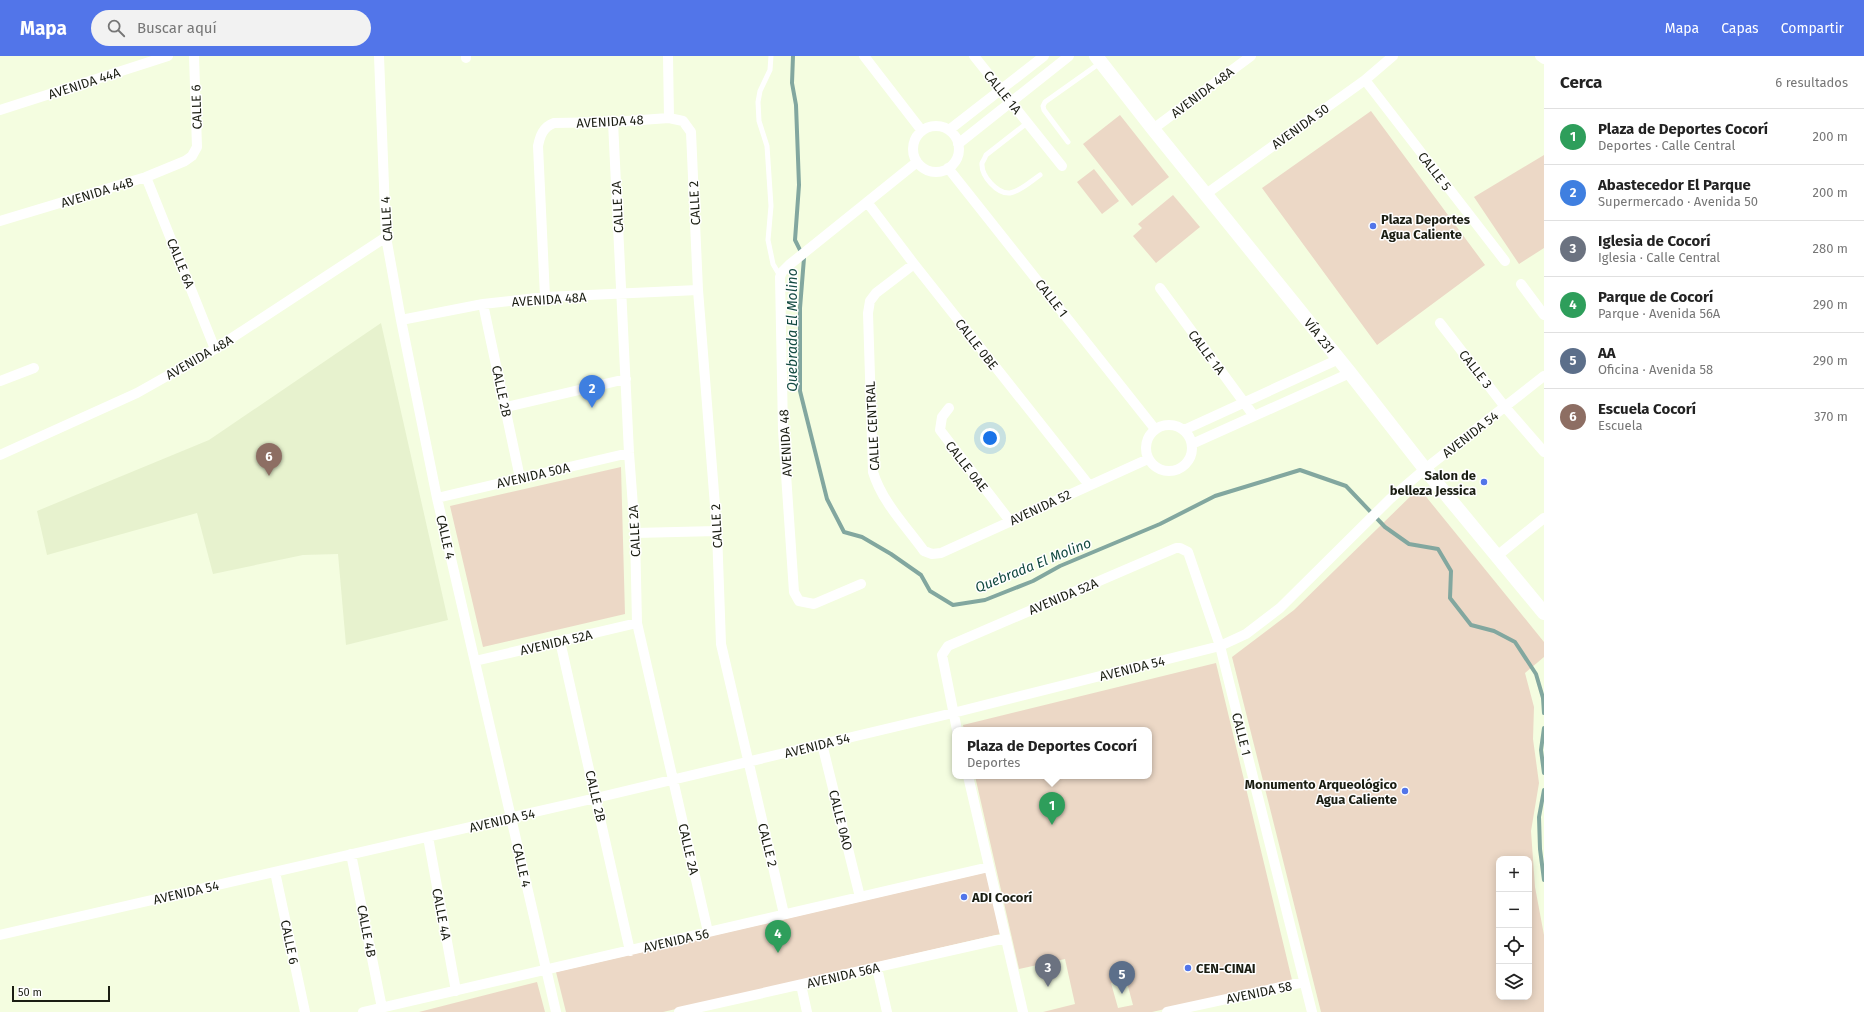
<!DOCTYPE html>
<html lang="es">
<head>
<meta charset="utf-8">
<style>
	:root { --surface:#fff; --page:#f2f2f2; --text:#222; --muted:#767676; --line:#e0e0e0; --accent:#5275e9 }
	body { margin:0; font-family:"Fira Sans",sans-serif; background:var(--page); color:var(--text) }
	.controls { position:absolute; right:12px; bottom:12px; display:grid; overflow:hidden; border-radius:8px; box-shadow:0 2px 10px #0003 }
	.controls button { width:36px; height:36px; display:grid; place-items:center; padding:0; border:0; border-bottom:1px solid var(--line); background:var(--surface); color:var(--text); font:20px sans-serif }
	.scale { position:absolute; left:12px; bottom:10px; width:98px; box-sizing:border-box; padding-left:4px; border:2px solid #1a1d12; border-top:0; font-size:11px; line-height:14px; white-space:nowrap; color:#1a1d12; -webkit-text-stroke:3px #fff; paint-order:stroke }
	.you { position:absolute; left:990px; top:382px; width:14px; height:14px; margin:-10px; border:3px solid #fff; border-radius:50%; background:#1a73e8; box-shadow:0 0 0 6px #1a73e833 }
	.badge { display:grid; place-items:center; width:26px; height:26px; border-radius:50%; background:var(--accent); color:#fff; font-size:13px; font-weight:700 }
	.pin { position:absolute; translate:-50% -33px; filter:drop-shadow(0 1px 2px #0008) }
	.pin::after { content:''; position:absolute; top:21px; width:14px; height:12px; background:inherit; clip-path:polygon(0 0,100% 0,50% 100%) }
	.popup { position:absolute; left:952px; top:671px; width:200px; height:52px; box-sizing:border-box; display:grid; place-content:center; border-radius:8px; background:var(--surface); filter:drop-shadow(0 1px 3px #0005); font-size:13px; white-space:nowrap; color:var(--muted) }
	.popup b { font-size:15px; color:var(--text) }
	.popup::after { content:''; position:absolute; left:50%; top:100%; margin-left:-8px; border:8px solid transparent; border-top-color:var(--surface) }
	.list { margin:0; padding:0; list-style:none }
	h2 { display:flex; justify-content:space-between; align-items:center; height:52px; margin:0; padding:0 16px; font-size:17px }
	h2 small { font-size:13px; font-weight:400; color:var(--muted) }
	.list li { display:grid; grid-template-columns:26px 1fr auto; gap:12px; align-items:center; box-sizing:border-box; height:56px; padding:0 16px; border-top:1px solid var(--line) }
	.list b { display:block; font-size:15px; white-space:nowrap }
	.list p { margin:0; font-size:13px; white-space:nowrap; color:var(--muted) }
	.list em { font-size:13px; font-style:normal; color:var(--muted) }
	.icon { flex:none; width:22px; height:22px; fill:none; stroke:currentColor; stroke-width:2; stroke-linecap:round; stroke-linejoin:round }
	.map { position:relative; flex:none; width:1544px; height:956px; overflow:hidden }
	header { display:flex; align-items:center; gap:24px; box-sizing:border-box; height:56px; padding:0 20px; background:var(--accent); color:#fff }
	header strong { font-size:19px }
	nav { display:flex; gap:22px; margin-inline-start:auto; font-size:14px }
	.search { width:280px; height:36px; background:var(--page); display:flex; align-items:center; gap:10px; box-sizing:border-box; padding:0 14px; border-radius:22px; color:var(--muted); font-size:15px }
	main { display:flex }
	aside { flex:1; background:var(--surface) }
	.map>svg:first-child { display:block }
	.built { fill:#e7f2ce }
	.green { fill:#ecd8c6; fill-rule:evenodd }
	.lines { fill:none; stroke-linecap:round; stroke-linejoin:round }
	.stream { stroke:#82a79f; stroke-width:4 }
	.service { stroke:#fff; stroke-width:5 }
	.minor { stroke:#fff; stroke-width:10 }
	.secondary { stroke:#fff; stroke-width:14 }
	.poi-dot { fill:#5275e9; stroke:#fff; stroke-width:1.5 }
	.labels { text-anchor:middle; stroke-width:3; stroke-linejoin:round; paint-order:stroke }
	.street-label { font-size:13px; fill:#1a1d12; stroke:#fff }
	.poi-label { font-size:13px; font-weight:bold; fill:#1a1d12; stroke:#fff; text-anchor:start }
	.water-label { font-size:14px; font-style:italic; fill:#134a41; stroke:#fff }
</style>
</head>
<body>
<header>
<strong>Mapa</strong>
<div class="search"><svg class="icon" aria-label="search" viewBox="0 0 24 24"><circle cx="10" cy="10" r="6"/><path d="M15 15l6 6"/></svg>Buscar aquí</div>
<nav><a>Mapa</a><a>Capas</a><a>Compartir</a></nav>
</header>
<main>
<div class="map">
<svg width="1544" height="956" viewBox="0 0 1544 956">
	<rect width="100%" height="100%" fill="#f4fde0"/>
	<path class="built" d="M 381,267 L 448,564 L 346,589 L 338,498 L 303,499 L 213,518 L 197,457 L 47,499 L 37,455 L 209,384 Z"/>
	<path class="green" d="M 1371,55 L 1485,209 L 1377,289 L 1262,132 Z
		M 1120,59 L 1169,121 L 1132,150 L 1083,88 Z
		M 1544,99 L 1544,192 L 1519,208 L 1474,141 Z
		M 1094,113 L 1119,145 L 1102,158 L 1077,126 Z
		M 1173,139 L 1200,171 L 1156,207 L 1133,180 L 1142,172 L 1138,168 Z
		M 621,411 L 625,558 L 483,591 L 450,450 Z
		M 1419,432 L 1544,586 L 1544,601 L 1525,617 L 1534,651 L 1533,683 L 1539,727 L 1531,775 L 1535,831 L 1544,879 L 1544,956 L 1321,956 L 1232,601 L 1294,554 ZM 1499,803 L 1529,803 L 1529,941 L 1499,941 Z
		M 1216,607 L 1292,924 L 1152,956 L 1043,956 L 1075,948 L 1065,903 L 1019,913 L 975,720 L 1149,720 L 1149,674 L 964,674 L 963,669 ZM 1126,923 L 1133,949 L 1118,952 L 1111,927 Z
		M 987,816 L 1000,878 L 663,956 L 566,956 L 556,916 Z
		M 537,926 L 545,956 L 419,956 Z"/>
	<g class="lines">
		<path class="stream" d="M 793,0 L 792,27 L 796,49 L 799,129 L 795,184 L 804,202 L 800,252 L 800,335 L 827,443 L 844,476 L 862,481 L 891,498 L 921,519 L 930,535 L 953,549 L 985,544 L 1033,525 L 1060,510 L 1160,468 L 1215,440 L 1300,414 L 1346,430 L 1385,471 L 1409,488 L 1438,493 L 1451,515 L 1450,542 L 1471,569 L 1494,575 L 1515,586 L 1536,618 L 1543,642 L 1544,657
			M 1544,672 L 1541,694 L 1544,717
			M 1544,734 L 1539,761 L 1540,793 L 1544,824"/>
		<path class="service" d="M 771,0 L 770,14 L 760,35 L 758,46 L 759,65 L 767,90 L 771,150 L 768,184 L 773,208 L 780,220
			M 1027,67 L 986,99 C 985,102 983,105 982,107 C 981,120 997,138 1010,137 C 1021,135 1031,125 1040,119
			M 1068,86 L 1044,54 L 1043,50 L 1045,46 L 1100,7"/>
		<path class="minor" d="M 379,0 L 386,181 L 401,264 L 437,442 L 556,956
			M 466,0 L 466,2
			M 668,0 L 669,62
			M 864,0 L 922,75
			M 974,0 L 1062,110
			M 1540,0 L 1544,3
			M 1365,24 L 1505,205
			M 0,54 L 168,0
			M 613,66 L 629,397 L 635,477 L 637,567 L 708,876
			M913 93a23 23 0 1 1 46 0a23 23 0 1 1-46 0Z
			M 1153,73 L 1251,0
			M 949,74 L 1044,0
			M 958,88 L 1069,0
			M 948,112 L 1155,373
			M 146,121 L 215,293
			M 1206,138 L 1365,24 L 1393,0
			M 867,146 L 914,208 L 1089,429
			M 0,165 L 146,121 L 185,105 L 192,100 L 197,91 L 194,0
			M 914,208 L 876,237 L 870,245 L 868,257 L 873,416 C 882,446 906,470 924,495 L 932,498 L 941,497 L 1148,403
			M 1521,228 L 1544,259
			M 1160,232 L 1254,360
			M 545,241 L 538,90 C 540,80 543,71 554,67 L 613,66 L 669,62 L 683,65 L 691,76 L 698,234 L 717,475 L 721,588 L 784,858
			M 483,248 L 520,422
			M 401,264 L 483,248 L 545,241 L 698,234
			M 1440,267 L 1505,351 L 1544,396
			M 0,325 L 34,312
			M 506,351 L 626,323
			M 949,352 L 942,361 L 940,374 L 1010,465
			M1146 392a23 23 0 1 1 46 0a23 23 0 1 1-46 0Z
			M 1184,374 L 1339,303
			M 1192,388 L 1350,317
			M 0,399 L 137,337 L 215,293 L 386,181
			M 437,442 L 629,397
			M 635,477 L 717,475
			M 1497,500 L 1544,462
			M 861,528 L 814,548 L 799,545 L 794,536 L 783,374 L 780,221 L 782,216 L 789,209 L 917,106
			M 560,585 L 630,895
			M 475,605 L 637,567
			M 957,674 L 942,599 L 948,590 L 1176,492 L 1180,492 L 1188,496 L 1220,590 L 1312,956
			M 822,688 L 860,841
			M 968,720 L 1023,956
			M 428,781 L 456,935
			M 351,798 L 382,952
			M 275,816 L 305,956
			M 0,879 L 596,742 L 953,657 L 1220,590 L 1246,578 L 1280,552 L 1390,443 L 1425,413 L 1544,320
			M 877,912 L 887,956
			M 801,929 L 807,956
			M 363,956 L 989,811
			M 679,956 L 1006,882
			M 1167,956 L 1304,926"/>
		<path class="secondary" id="s1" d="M 1096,0 L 1153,73 L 1350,317 L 1425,413 L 1544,557"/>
	</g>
	<g class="poi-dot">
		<circle cx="1373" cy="170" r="4"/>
		<circle cx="1484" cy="426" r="4"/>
		<circle cx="1405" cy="735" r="4"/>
		<circle cx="964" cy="841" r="4"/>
		<circle cx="1188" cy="912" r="4"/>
	</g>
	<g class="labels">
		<g class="street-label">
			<text transform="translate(84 27) rotate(-18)" y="5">AVENIDA 44A</text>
			<text transform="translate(1003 36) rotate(51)" y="5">CALLE 1A</text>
			<text transform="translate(1202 36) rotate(-37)" y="5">AVENIDA 48A</text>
			<text transform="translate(196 51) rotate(-92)" y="5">CALLE 6</text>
			<text transform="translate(610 65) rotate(-3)" y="5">AVENIDA 48</text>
			<text transform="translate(1300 70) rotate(-36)" y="5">AVENIDA 50</text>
			<text transform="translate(1435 115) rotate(52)" y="5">CALLE 5</text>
			<text transform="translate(97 136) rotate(-17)" y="5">AVENIDA 44B</text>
			<text transform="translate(694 147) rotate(-93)" y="5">CALLE 2</text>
			<text transform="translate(617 151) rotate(-93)" y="5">CALLE 2A</text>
			<text transform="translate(386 163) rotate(-94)" y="5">CALLE 4</text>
			<text transform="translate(181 207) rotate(68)" y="5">CALLE 6A</text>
			<text transform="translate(1052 242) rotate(52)" y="5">CALLE 1</text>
			<text transform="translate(549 243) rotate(-4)" y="5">AVENIDA 48A</text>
			<text dy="5" stroke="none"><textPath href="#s1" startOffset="358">VÍA 231</textPath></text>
			<text transform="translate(977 288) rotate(52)" y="5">CALLE 0BE</text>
			<text transform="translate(1207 296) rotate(53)" y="5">CALLE 1A</text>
			<text transform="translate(199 301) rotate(-30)" y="5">AVENIDA 48A</text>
			<text transform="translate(1476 313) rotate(52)" y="5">CALLE 3</text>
			<text transform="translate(502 335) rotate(78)" y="5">CALLE 2B</text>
			<text transform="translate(872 370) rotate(-93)" y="5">CALLE CENTRAL</text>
			<text transform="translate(1470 378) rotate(-38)" y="5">AVENIDA 54</text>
			<text transform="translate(785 387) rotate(-93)" y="5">AVENIDA 48</text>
			<text transform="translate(967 410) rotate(52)" y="5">CALLE 0AE</text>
			<text transform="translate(533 419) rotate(-13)" y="5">AVENIDA 50A</text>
			<text transform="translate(1040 451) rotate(-25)" y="5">AVENIDA 52</text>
			<text transform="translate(716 470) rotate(-93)" y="5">CALLE 2</text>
			<text transform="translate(634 475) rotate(-93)" y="5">CALLE 2A</text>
			<text transform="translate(446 481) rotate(77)" y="5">CALLE 4</text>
			<text transform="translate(1063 540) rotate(-23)" y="5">AVENIDA 52A</text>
			<text transform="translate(556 586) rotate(-13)" y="5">AVENIDA 52A</text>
			<text transform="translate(1132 612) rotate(-14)" y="5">AVENIDA 54</text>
			<text transform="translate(1242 678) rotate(76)" y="5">CALLE 1</text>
			<text transform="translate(817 689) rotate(-14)" y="5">AVENIDA 54</text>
			<text transform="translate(596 740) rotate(77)" y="5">CALLE 2B</text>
			<text transform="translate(502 764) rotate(-13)" y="5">AVENIDA 54</text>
			<text transform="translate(841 764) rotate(76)" y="5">CALLE 0AO</text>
			<text transform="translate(768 789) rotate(76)" y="5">CALLE 2</text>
			<text transform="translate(689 793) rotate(77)" y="5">CALLE 2A</text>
			<text transform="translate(522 809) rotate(77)" y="5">CALLE 4</text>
			<text transform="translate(186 836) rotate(-13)" y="5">AVENIDA 54</text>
			<text transform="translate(442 858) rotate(79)" y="5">CALLE 4A</text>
			<text transform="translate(367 875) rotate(79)" y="5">CALLE 4B</text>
			<text transform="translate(676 884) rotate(-13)" y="5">AVENIDA 56</text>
			<text transform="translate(290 886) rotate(78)" y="5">CALLE 6</text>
			<text transform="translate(843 919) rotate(-13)" y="5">AVENIDA 56A</text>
			<text transform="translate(1259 936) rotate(-12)" y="5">AVENIDA 58</text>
		</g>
		<g class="poi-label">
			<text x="1381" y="168">Plaza Deportes<tspan x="1381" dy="15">Agua Caliente</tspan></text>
			<text x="1476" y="424" text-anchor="end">Salon de<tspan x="1476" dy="15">belleza Jessica</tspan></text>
			<text x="1397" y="733" text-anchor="end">Monumento Arqueológico<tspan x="1397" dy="15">Agua Caliente</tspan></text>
			<text x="972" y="846">ADI Cocorí</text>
			<text x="1196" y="917">CEN-CINAI</text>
		</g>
		<g class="water-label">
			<text transform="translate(792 274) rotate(-90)" y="5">Quebrada El Molino</text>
			<text transform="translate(1033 509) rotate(-22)" y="5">Quebrada El Molino</text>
		</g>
	</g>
</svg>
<div class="controls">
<button>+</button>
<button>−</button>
<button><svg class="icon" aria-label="locate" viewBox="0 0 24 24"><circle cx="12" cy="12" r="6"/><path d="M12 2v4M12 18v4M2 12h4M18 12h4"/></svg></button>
<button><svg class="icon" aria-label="layers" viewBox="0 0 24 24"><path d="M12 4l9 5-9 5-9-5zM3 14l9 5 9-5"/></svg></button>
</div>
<div class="scale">50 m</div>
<div class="you"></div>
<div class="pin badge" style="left:1052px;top:769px;background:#2e9e5b">1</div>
<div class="popup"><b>Plaza de Deportes Cocorí</b>Deportes</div>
<div class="pin badge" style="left:592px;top:352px;background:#3f7fe0">2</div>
<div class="pin badge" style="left:1048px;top:931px;background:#6b7280">3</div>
<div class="pin badge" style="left:778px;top:897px;background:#2e9e5b">4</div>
<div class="pin badge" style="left:1122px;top:938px;background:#5c6f8a">5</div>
<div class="pin badge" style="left:269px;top:420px;background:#8d6e63">6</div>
</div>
<aside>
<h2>Cerca<small>6 resultados</small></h2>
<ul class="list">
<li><span class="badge" style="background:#2e9e5b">1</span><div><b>Plaza de Deportes Cocorí</b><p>Deportes · Calle Central</p></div><em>200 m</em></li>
<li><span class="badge" style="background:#3f7fe0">2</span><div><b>Abastecedor El Parque</b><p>Supermercado · Avenida 50</p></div><em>200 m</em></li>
<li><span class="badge" style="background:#6b7280">3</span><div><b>Iglesia de Cocorí</b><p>Iglesia · Calle Central</p></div><em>280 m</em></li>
<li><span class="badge" style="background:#2e9e5b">4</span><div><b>Parque de Cocorí</b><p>Parque · Avenida 56A</p></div><em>290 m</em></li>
<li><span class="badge" style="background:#5c6f8a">5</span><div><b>AA</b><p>Oficina · Avenida 58</p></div><em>290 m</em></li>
<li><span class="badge" style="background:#8d6e63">6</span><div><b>Escuela Cocorí</b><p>Escuela</p></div><em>370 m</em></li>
</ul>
</aside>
</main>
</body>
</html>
